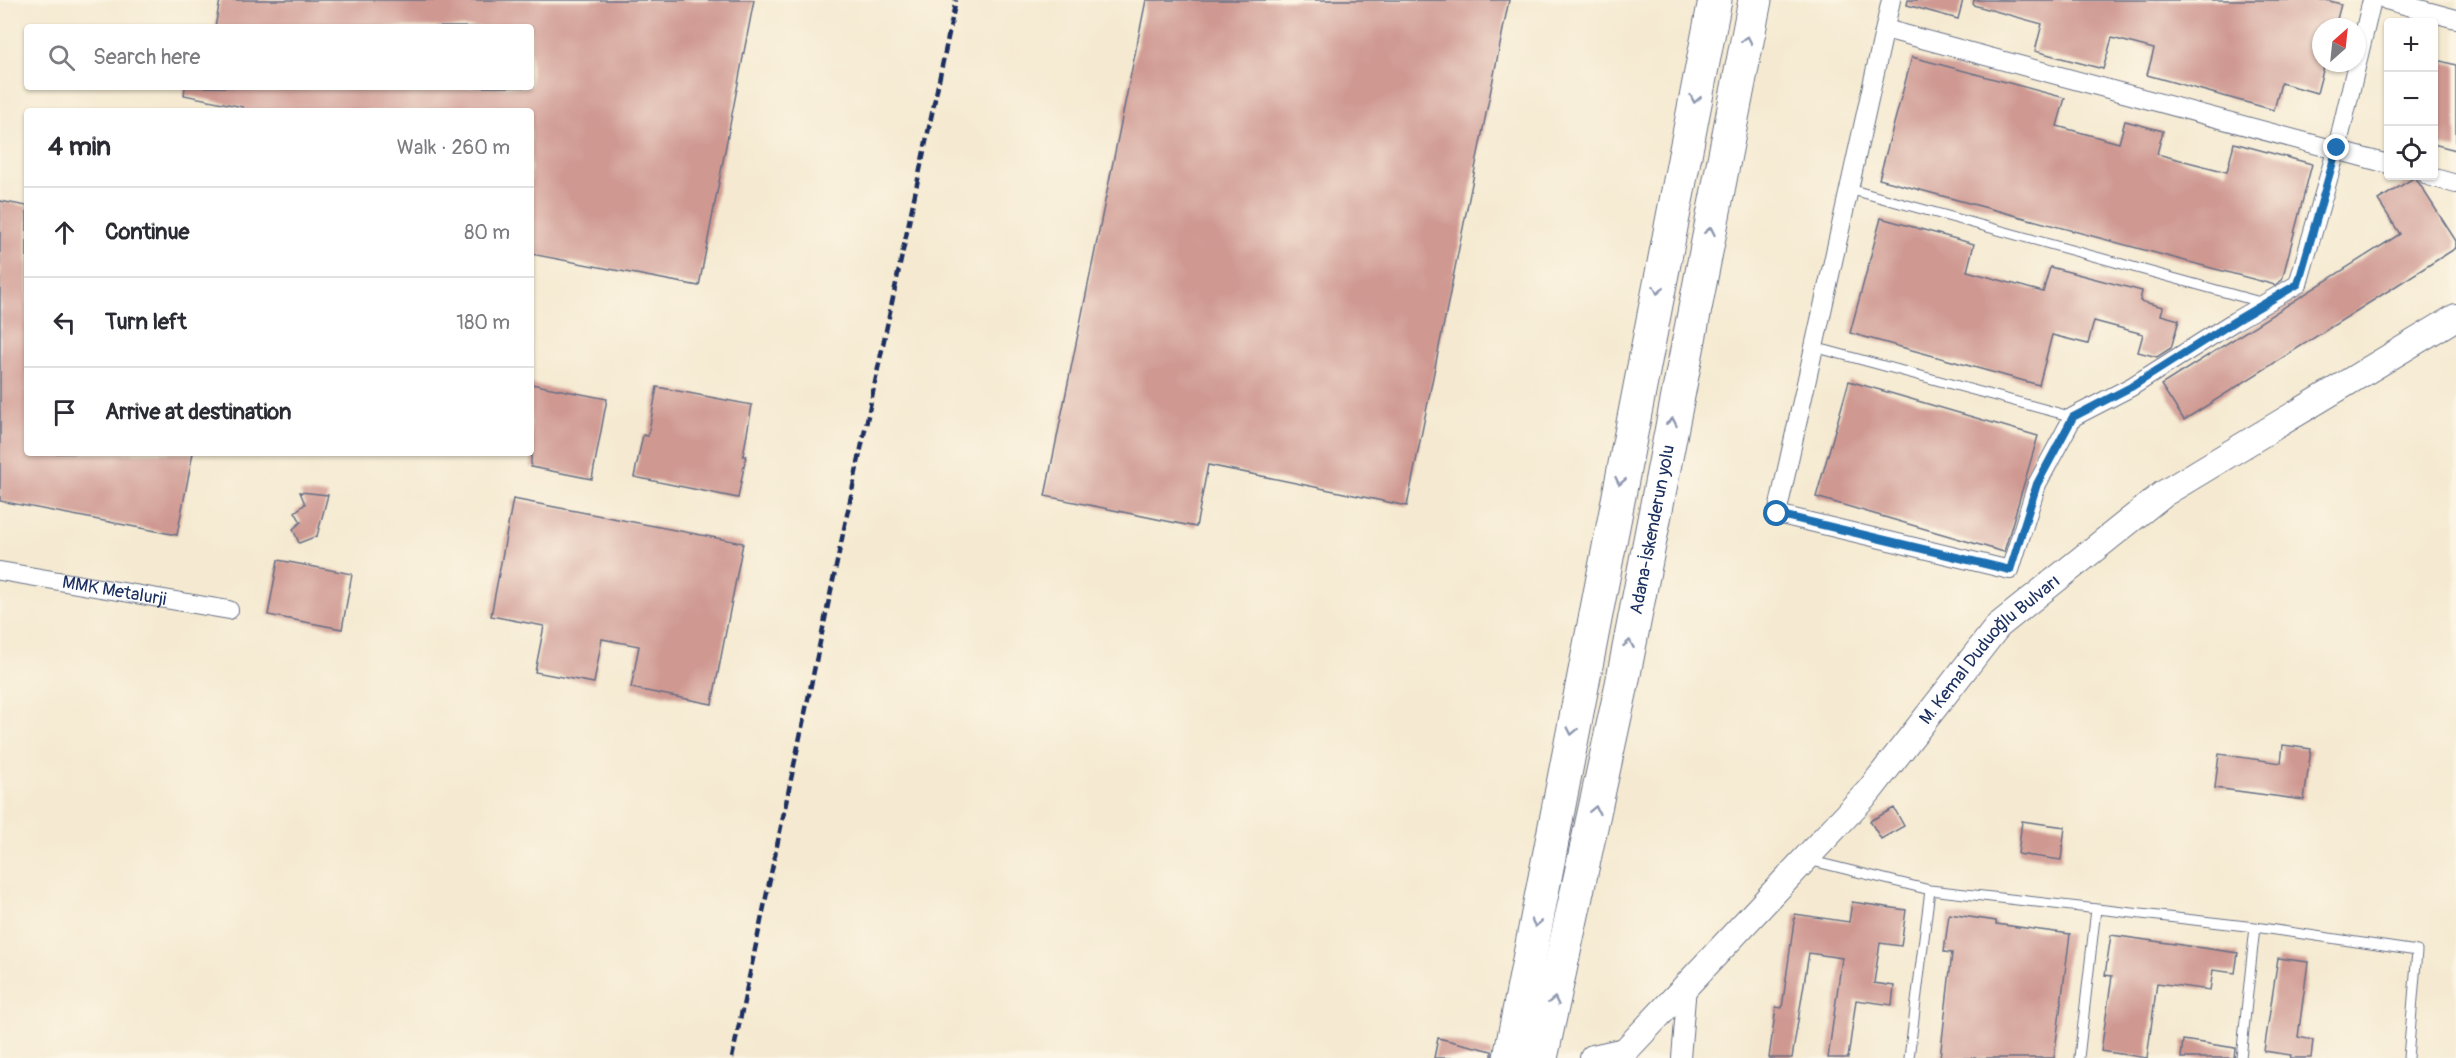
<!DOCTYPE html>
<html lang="en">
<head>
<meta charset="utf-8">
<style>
	:root { --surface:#fff; --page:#f2f2f3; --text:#2b2b33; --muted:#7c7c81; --line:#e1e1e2 }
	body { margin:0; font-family:Pangolin,sans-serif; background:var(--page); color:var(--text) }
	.controls { position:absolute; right:18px; top:18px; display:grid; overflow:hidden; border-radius:6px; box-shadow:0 2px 4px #0004 }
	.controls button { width:54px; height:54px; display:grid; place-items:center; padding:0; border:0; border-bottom:2px solid var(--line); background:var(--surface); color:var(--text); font:30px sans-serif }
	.compass { position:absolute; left:2312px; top:18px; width:54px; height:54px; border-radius:50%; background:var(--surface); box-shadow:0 2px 4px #0004; rotate:27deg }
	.stop { position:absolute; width:18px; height:18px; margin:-14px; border:4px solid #1f6fb2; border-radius:50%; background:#fff }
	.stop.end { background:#1f6fb2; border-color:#fff; box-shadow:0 2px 6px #0008 }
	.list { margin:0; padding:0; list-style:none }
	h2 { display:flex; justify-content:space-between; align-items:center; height:78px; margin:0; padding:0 24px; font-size:26px }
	h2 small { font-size:20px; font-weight:400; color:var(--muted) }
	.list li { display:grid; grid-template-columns:39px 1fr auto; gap:18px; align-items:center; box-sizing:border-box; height:90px; padding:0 24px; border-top:2px solid var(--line) }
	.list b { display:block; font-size:22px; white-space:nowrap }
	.list em { font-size:20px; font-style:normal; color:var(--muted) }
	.icon { flex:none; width:33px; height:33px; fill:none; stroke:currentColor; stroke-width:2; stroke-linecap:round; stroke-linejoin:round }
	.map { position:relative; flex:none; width:2456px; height:1058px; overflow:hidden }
	.search { position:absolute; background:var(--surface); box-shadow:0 2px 4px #0004; left:24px; top:24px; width:510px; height:66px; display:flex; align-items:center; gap:15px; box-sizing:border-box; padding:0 21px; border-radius:6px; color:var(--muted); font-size:22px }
	.panel { position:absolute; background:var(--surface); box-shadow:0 2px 4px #0004; left:24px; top:108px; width:510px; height:348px; border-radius:6px }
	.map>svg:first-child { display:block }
	.building { fill:#cf9992 }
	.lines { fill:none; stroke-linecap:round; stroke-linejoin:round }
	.lane-casing { stroke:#677086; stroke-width:11 }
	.street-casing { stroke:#677086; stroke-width:20 }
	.secondary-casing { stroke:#677086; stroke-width:28 }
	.highway-casing { stroke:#677086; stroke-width:35 }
	.lane { stroke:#fff; stroke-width:9 }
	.street { stroke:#fff; stroke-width:18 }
	.secondary { stroke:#fff; stroke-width:26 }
	.highway { stroke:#fff; stroke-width:33 }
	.rail { stroke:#1b2f5e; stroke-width:4.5; stroke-dasharray:9 4.5; stroke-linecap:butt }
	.oneway { stroke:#8d97ae }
	.route { stroke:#1f6fb2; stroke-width:8 }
	.labels { text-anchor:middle; stroke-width:5; stroke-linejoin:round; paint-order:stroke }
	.street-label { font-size:18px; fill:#1b2f5e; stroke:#fcf5e5 }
</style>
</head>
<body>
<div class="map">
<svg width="2456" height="1058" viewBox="0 0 2456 1058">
	<rect width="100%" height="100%" fill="#fcf5e5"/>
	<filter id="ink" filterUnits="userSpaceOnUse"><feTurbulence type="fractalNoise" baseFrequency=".0167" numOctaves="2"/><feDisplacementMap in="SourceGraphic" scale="12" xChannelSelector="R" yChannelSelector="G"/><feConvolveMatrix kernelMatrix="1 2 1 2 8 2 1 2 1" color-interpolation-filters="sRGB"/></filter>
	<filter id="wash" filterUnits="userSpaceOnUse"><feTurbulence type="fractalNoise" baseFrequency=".008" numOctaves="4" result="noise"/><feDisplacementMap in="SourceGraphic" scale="24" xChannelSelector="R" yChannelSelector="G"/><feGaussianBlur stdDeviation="1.35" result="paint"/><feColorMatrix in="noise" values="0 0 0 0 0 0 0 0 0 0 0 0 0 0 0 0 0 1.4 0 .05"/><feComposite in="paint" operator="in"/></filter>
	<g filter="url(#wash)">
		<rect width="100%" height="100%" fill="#f5ead1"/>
		<g id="blocks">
			<path class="building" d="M 220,0 L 754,0 L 699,286 L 531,254 L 531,111 L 242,111 L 243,107 L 184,95 L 185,87 L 531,87 L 531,27 L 215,27 Z
				M 1146,0 L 1509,0 L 1407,506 L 1208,465 L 1196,527 L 1045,496 Z
				M 1908,0 L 1963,0 L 1958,19 L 1907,5 Z
				M 1974,0 L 2326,0 L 2341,4 L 2335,27 L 2321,27 L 2321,63 L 2325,63 L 2317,93 L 2281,83 L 2274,110 L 2147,75 L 2154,49 L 2112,38 L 2103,69 L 2035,51 L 2042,24 L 1973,5 Z
				M 1912,57 L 2065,98 L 2057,126 L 2119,143 L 2125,121 L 2163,131 L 2157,154 L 2227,172 L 2234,143 L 2312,164 L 2282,280 L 2275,285 L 1879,179 Z
				M 2433,59 L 2456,65 L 2456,150 L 2433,144 Z
				M 2415,177 L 2456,241 L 2456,248 L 2184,420 L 2161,385 L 2400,234 L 2378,200 Z
				M 0,201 L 27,206 L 27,453 L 193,453 L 177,535 L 0,501 Z
				M 1881,218 L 1974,244 L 1967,271 L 2043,292 L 2050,267 L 2142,291 L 2140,301 L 2163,307 L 2161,315 L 2179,320 L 2171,348 L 2157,357 L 2138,352 L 2143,334 L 2094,321 L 2088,344 L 2052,335 L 2039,385 L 1850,333 Z
				M 1849,381 L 2038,436 L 2004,552 L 1816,497 Z
				M 531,384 L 607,399 L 592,479 L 531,467 Z
				M 657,387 L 752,405 L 743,456 L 746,456 L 738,498 L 634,477 L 643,435 L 648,436 Z
				M 300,492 L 328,495 L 317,536 L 299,543 L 293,529 L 301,522 L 295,512 L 305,504 Z
				M 513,499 L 743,543 L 712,704 L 631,688 L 639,646 L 602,639 L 594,683 L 535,672 L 544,626 L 491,616 Z
				M 278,560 L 352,574 L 342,629 L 268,615 Z
				M 2283,745 L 2311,749 L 2304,800 L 2215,788 L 2219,754 L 2281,763 Z
				M 1894,808 L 1904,826 L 1881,839 L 1870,821 Z
				M 2022,821 L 2065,827 L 2061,860 L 2018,854 Z
				M 1852,902 L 1906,910 L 1901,946 L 1880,943 L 1874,983 L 1894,986 L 1892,1005 L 1856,1000 L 1848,1058 L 1828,1058 L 1842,958 L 1809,953 L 1792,1058 L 1769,1058 L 1776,1007 L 1782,1008 L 1795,914 L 1849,922 Z
				M 1949,914 L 1996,921 L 1996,924 L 2070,934 L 2054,1058 L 1940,1058 L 1952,953 L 1944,952 Z
				M 2111,935 L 2238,953 L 2235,973 L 2213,970 L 2210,990 L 2157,983 L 2147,1058 L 2101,1051 L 2112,976 L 2105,975 Z
				M 2278,958 L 2308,962 L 2298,1037 L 2313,1040 L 2311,1058 L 2290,1058 L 2291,1055 L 2264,1051 Z
				M 1438,1038 L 1492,1051 L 1492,1058 L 1434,1058 Z
				M 2183,1040 L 2235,1048 L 2234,1058 L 2181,1058 Z"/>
		</g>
	</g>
	<g filter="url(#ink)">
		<use href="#blocks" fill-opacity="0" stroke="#677086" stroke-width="1.5"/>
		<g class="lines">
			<defs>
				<path id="lane" d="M 1849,189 L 2264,303
					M 1814,347 L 2073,417
					M 1808,860 L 1930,890 L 2255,927 L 2417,951 L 2408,1058
					M 1909,1058 L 1930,890
					M 2079,1058 L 2096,909
					M 2241,1058 L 2255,927"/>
				<g id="street">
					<path d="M 1891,0 L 1777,514 L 2010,570 L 2037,484 L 2073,417 L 2131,387 L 2235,321 L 2298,284 L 2337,148 L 2357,63"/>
					<path d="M 2386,0 L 2456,19"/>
					<path d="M 1885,29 L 2388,164"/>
					<path d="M 2357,63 L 2372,0"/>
					<path d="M 2428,176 L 2456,184"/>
					<path id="s1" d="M 0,571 L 229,610"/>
					<path d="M 1681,1058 L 1687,986"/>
				</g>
				<g id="secondary">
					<path id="s2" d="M 1593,1058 L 1625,1051 L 1869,791 L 1998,626 L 2163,494 L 2456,317"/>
				</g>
				<g id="highway">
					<path d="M 1510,1058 L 1715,0"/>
					<path id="s3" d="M 1541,1058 L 1622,684 L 1755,0"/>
				</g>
			</defs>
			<use href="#lane" class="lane-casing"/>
			<use href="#street" class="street-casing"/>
			<use href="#secondary" class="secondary-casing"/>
			<use href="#highway" class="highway-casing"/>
			<use href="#lane" class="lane"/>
			<use href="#street" class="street"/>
			<use href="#secondary" class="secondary"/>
			<use href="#highway" class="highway"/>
			<path class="rail" d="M 732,1058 L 956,0"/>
		</g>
		<defs><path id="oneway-chevron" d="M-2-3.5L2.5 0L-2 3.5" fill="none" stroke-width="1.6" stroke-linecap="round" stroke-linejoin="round" transform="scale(1.5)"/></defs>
		<g class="oneway">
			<use href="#oneway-chevron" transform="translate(1747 40) rotate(-79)"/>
			<use href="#oneway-chevron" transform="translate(1695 99) rotate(101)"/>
			<use href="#oneway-chevron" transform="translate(1710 231) rotate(-79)"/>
			<use href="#oneway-chevron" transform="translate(1658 290) rotate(101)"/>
			<use href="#oneway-chevron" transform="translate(1672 422) rotate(-79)"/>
			<use href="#oneway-chevron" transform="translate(1620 481) rotate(101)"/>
			<use href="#oneway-chevron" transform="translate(1629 644) rotate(-80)"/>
			<use href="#oneway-chevron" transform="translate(1572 731) rotate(101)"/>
			<use href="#oneway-chevron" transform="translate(1595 810) rotate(-78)"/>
			<use href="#oneway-chevron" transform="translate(1536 923) rotate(101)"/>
			<use href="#oneway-chevron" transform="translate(1554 1001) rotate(-78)"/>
		</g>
	</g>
	<g class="lines" filter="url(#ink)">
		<path class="route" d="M 1777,514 L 2010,570 L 2037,484 L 2073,417 L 2131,387 L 2235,321 L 2298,284 L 2337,148"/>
	</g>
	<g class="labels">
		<g class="street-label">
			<text dy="6" stroke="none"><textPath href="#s3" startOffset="540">Adana-İskenderun yolu</textPath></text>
			<text dy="6" stroke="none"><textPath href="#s1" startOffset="116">MMK Metalurji</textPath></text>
			<text dy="6" stroke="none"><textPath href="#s2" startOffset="576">M. Kemal Duduoğlu Bulvarı</textPath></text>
		</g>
	</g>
</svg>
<div class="controls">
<button>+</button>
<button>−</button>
<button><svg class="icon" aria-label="locate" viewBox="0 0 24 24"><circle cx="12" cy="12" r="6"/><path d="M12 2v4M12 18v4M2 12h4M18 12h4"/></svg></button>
</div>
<svg class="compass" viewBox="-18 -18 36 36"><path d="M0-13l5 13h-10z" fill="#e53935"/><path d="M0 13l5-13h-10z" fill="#7c7c81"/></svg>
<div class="stop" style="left:1777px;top:514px"></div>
<div class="stop end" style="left:2337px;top:148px"></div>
<div class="search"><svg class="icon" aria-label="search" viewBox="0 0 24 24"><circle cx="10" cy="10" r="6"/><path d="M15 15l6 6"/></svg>Search here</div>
<section class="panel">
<h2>4 min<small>Walk · 260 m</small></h2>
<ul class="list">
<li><svg class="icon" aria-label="ahead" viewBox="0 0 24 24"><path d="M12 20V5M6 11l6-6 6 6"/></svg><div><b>Continue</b></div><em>80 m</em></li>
<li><svg class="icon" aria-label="left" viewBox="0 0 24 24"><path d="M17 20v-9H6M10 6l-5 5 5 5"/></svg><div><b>Turn left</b></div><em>180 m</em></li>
<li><svg class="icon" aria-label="arrive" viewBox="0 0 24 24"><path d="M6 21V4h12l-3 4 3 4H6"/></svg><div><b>Arrive at destination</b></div></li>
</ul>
</section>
</div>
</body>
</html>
